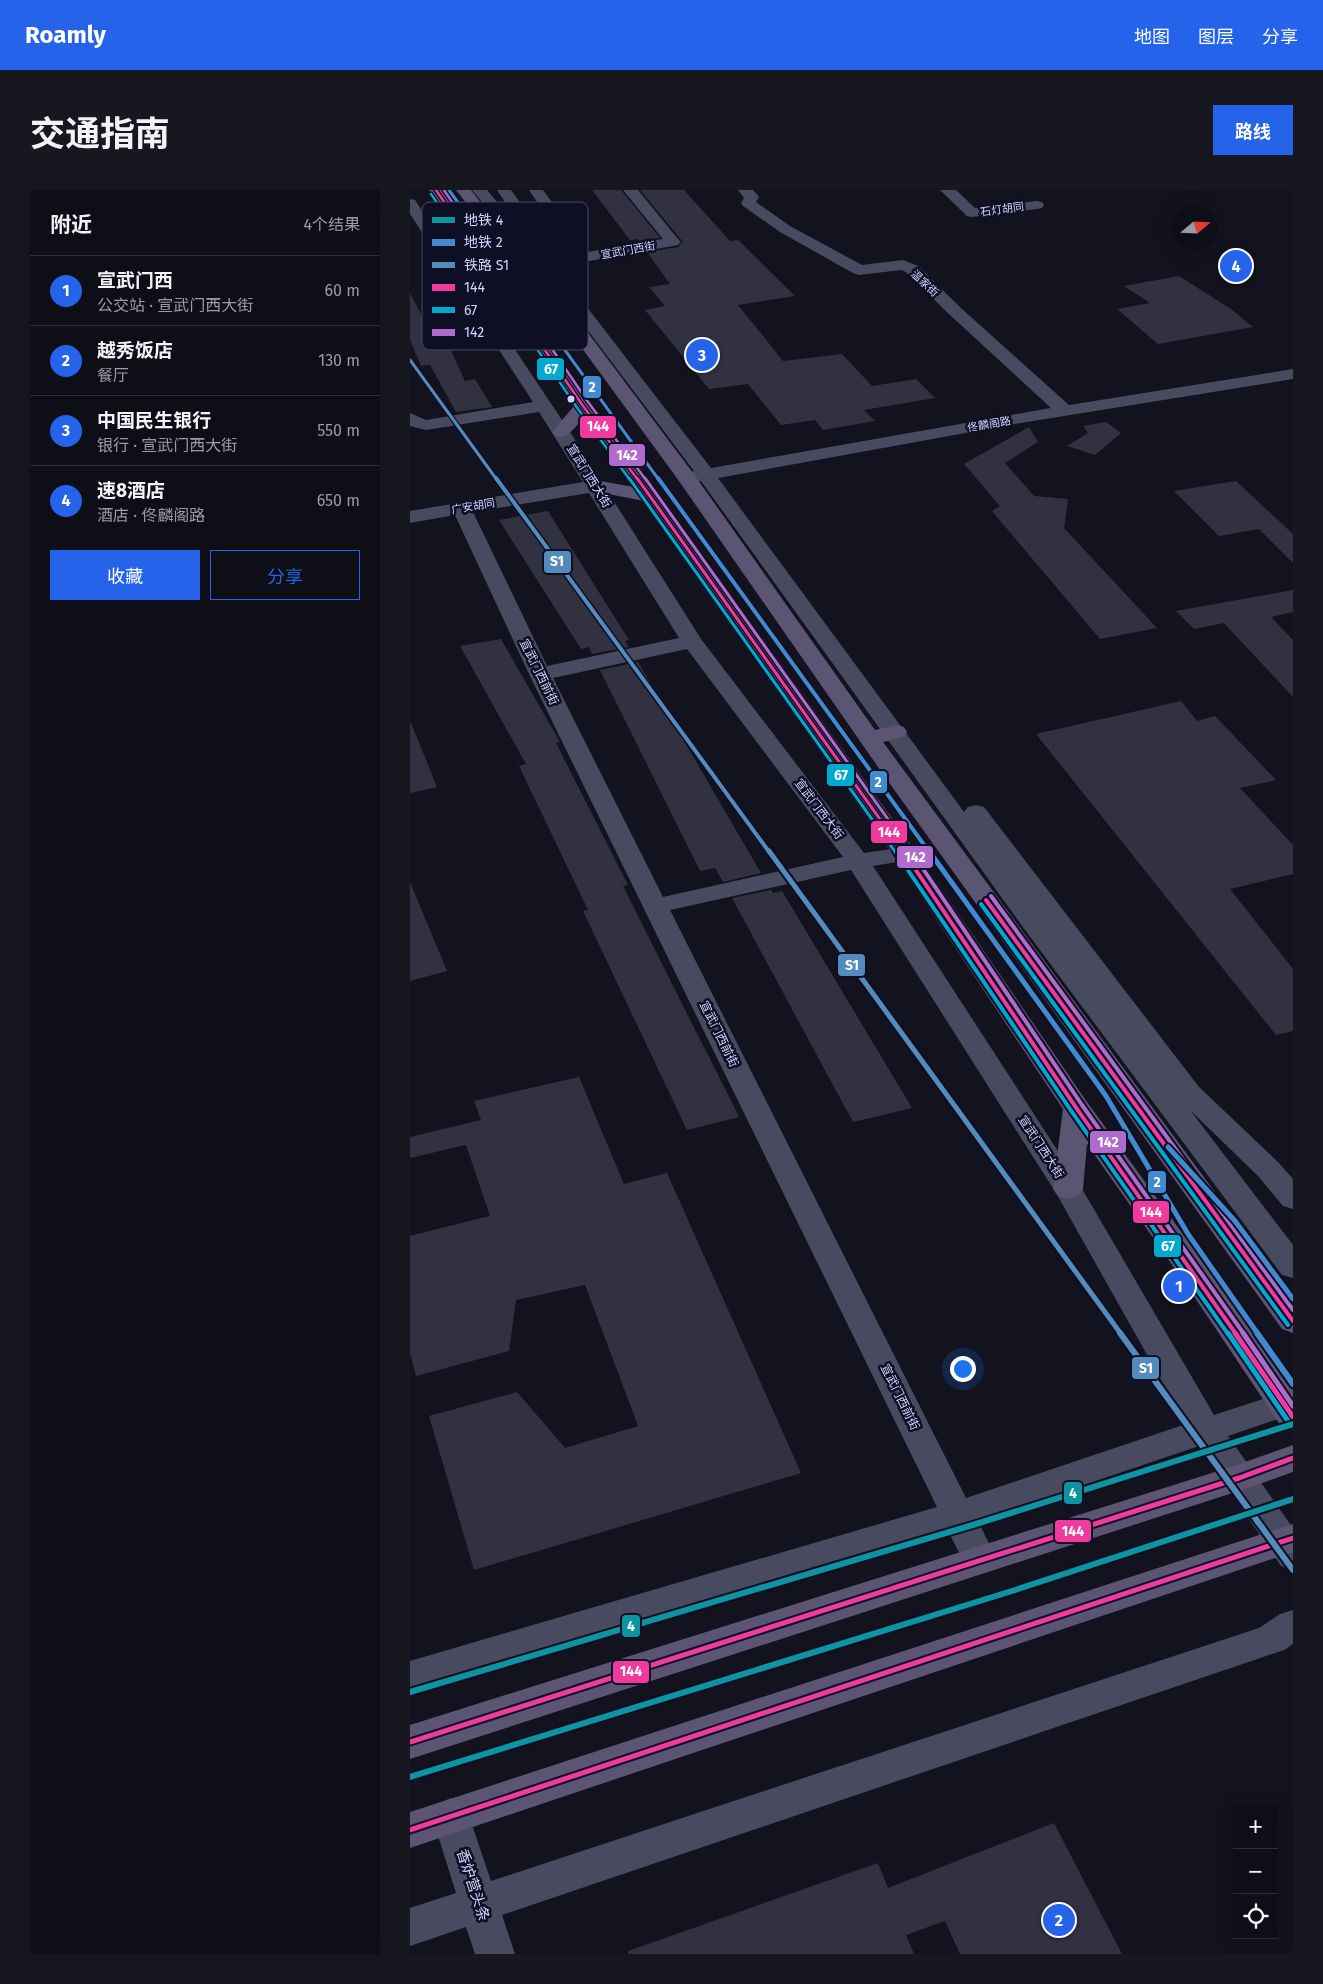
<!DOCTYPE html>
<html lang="zh">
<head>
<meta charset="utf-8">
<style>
	:root { --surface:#0e0e17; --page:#171720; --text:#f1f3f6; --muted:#9b9ca1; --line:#2e2e36; --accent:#2563eb }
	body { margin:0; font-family:"Fira Sans","Noto Sans SC",sans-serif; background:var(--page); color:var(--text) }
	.controls { position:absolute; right:15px; bottom:15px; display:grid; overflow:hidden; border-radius:0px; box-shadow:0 5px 20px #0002 }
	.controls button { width:45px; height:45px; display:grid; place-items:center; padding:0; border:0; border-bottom:1px solid var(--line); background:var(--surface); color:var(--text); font:25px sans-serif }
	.compass { position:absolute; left:763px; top:15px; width:45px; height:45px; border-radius:50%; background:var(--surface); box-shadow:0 5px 20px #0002; rotate:71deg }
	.you { position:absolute; left:552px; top:1178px; width:18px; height:18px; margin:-12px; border:4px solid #fff; border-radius:50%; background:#1a73e8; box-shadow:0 0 0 8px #1a73e833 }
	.badge { display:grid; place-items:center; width:32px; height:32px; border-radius:50%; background:var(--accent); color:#fff; font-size:16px; font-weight:700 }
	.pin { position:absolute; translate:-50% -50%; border:2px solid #fff; box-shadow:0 1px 5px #0006 }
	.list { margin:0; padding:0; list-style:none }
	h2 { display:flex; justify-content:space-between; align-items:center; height:65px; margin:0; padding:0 20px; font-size:21px }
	h2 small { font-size:16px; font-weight:400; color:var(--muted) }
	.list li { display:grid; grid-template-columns:32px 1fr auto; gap:15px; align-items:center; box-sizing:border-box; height:70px; padding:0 20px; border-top:1px solid var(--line) }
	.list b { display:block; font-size:19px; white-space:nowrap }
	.list p { margin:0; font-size:16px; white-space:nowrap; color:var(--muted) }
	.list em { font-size:16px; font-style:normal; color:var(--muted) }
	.actions { display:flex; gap:10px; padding:15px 20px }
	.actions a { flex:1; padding:11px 0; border:1px solid var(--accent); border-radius:0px; text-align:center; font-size:18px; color:var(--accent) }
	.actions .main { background:var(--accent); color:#fff }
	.icon { flex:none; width:28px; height:28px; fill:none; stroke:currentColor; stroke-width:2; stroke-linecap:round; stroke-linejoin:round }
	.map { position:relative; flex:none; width:883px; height:1764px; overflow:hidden; border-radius:0px }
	header { display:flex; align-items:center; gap:30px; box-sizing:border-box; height:70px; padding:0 25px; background:var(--accent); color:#fff }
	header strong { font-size:24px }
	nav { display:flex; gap:28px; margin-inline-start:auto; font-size:18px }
	.intro { display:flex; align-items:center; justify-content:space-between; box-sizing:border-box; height:120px; padding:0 30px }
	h1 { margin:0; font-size:35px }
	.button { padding:12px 22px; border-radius:0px; background:var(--accent); color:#fff; font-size:18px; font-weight:700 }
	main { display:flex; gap:30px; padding:0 30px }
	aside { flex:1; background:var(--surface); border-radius:0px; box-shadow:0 5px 20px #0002 }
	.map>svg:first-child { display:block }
	.building { fill:#313142 }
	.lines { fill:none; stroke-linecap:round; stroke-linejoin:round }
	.minor { fill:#484b60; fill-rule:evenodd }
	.major { fill:#5b5473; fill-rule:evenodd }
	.bus-1-far3-casing { stroke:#0e0e24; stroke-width:5 }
	.bus-1-far2-casing { stroke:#0e0e24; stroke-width:6 }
	.bus-1-far1-casing { stroke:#0e0e24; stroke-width:8 }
	.bus-1-casing { stroke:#0e0e24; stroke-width:9 }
	.bus-2-far3-casing { stroke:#0e0e24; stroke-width:5 }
	.bus-2-far2-casing { stroke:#0e0e24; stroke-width:6 }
	.bus-2-far1-casing { stroke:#0e0e24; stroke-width:8 }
	.bus-2-casing { stroke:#0e0e24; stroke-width:9 }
	.bus-3-far3-casing { stroke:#0e0e24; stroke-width:5 }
	.bus-3-far2-casing { stroke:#0e0e24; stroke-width:6 }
	.bus-3-far1-casing { stroke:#0e0e24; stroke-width:8 }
	.bus-3-casing { stroke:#0e0e24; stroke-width:9 }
	.bus-1-far3 { stroke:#f13a9d; stroke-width:2.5 }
	.bus-1-far2 { stroke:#f13a9d; stroke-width:3 }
	.bus-1-far1 { stroke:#f13a9d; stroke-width:4 }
	.bus-1 { stroke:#f13a9d; stroke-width:5 }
	.bus-2-far3 { stroke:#00a9ce; stroke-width:2.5 }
	.bus-2-far2 { stroke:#00a9ce; stroke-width:3 }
	.bus-2-far1 { stroke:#00a9ce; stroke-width:4 }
	.bus-2 { stroke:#00a9ce; stroke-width:5 }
	.bus-3-far3 { stroke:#b06ccc; stroke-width:2.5 }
	.bus-3-far2 { stroke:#b06ccc; stroke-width:3 }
	.bus-3-far1 { stroke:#b06ccc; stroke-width:4 }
	.bus-3 { stroke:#b06ccc; stroke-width:5 }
	.rail-1-far3-casing { stroke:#0e0e24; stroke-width:5.5 }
	.rail-1-far2-casing { stroke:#0e0e24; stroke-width:7 }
	.rail-1-far1-casing { stroke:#0e0e24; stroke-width:9 }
	.rail-1-casing { stroke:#0e0e24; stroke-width:10 }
	.rail-1-far3 { stroke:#548bbd; stroke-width:3 }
	.rail-1-far2 { stroke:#548bbd; stroke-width:4 }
	.rail-1-far1 { stroke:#548bbd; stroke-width:5 }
	.rail-1 { stroke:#548bbd; stroke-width:6 }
	.metro-1-casing { stroke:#0e0e24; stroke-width:10 }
	.metro-2-far3-casing { stroke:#0e0e24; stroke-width:5.5 }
	.metro-2-far2-casing { stroke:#0e0e24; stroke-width:7 }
	.metro-2-far1-casing { stroke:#0e0e24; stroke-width:9 }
	.metro-2-casing { stroke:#0e0e24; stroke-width:10 }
	.metro-1 { stroke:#0d949f; stroke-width:6 }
	.metro-2-far3 { stroke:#408acd; stroke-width:3 }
	.metro-2-far2 { stroke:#408acd; stroke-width:4 }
	.metro-2-far1 { stroke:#408acd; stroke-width:5 }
	.metro-2 { stroke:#408acd; stroke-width:6 }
	.bus-dot { fill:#d2d4ff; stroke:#0e0e24; stroke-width:2 }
	.labels { text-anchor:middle; stroke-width:5; stroke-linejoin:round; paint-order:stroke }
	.far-street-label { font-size:11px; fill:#d2d4ff; stroke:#0e0e24 }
	.street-label { font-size:12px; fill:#d2d4ff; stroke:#0e0e24 }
	.near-street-label { font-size:15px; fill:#d2d4ff; stroke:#0e0e24 }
	.key { fill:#0e0e24; stroke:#494966; stroke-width:1 }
	.key-label { font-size:14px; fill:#d2d4ff }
	.line-badge { stroke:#0e0e24; stroke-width:2 }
	.badge-label { font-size:14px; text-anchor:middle; font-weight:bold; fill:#fff }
</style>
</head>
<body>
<header>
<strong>Roamly</strong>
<nav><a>地图</a><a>图层</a><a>分享</a></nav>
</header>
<div class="intro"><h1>交通指南</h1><a class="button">路线</a></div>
<main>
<aside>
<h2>附近<small>4个结果</small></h2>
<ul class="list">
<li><span class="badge">1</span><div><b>宣武门西</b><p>公交站 · 宣武门西大街</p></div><em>60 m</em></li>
<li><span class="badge">2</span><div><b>越秀饭店</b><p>餐厅</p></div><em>130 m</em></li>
<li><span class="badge">3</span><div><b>中国民生银行</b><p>银行 · 宣武门西大街</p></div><em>550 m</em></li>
<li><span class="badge">4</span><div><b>速8酒店</b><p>酒店 · 佟麟阁路</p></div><em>650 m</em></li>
</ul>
<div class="actions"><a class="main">收藏</a><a>分享</a></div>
</aside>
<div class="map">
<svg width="883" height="1764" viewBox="0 0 883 1764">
	<rect width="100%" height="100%" fill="#13131f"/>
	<path class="building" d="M 182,0 L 211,0 L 250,48 L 229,51 L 228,49 L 220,50 Z
		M 230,0 L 274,0 L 320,51 L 328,50 L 385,106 L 328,115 L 373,171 L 432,164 L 462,196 L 506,189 L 525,208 L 454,220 L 465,231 L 413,240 L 405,230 L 371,235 L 338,194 L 299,199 L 235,120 L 255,116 L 239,97 L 260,94 L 237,62 L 268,57 L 273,52 Z
		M 769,86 L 821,119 L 843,137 L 748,154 L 707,119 L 740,113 L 714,96 Z
		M 0,103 L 23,147 L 34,145 L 55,191 L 65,189 L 82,217 L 46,222 L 20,175 L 11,176 L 0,150 Z
		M 696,232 L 711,243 L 685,265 L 657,256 L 678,243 L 673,236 Z
		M 619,237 L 628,252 L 595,273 L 624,306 L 658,309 L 654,338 L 747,438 L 690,449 L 582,321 L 590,316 L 554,274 Z
		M 826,291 L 883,344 L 883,373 L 849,339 L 809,346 L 764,301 Z
		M 138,321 L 219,450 L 215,451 L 219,457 L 182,464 L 179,457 L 171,459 L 89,330 Z
		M 883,400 L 883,422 L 861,427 L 883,450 L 883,507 L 814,433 L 784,439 L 766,421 Z
		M 91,449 L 150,552 L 146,553 L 218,695 L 213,696 L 329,927 L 277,940 L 173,721 L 178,720 L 109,576 L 116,574 L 50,456 Z
		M 228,472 L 351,683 L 313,692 L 305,678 L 290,681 L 190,480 Z
		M 771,511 L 787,531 L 805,526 L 866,590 L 830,598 L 883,655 L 883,684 L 820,699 L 883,779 L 883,841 L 866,845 L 626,544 Z
		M 0,533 L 1,533 L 27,597 L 0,603 Z
		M 0,692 L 37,781 L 0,791 Z
		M 361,700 L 363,703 L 372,701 L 502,918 L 443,932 L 322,708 Z
		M 169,887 L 214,994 L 257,983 L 391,1283 L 64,1380 L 19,1226 L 107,1202 L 155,1258 L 228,1236 L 175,1095 L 106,1110 L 99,1161 L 6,1186 L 0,1163 L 0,1046 L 80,1026 L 56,955 L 0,968 L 0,947 L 71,930 L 64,911 Z
		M 644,1633 L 712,1764 L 550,1764 L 535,1731 L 496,1745 L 504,1764 L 218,1764 L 218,1761 L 468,1673 L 478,1698 Z"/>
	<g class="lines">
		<path class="minor" d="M 62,0 L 77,0 L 123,55 L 87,0 L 101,0 L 137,50 L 142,68 L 164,65 L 119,0 L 133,0 L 178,62 L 253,49 L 213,0 L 228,0 L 268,49 L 271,52 L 268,55 L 146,77 L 301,278 L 641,218 L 540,125 L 496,82 L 491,80 L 449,85 L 443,83 L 370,42 L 333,16 L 331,13 L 334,8 L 328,0 L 343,0 L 349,7 L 346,12 L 380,36 L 452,75 L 493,70 L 508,76 L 552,119 L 659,215 L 883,179 L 883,189 L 605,234 L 308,288 L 557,626 L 554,622 L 558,617 L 566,615 L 574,617 L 789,897 L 869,973 L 883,989 L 883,1019 L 873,1016 L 849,987 L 780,920 L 883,1055 L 883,1088 L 872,1085 L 618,744 L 291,291 L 280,293 L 273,291 L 271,287 L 273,283 L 284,281 L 130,77 L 114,63 Z
			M 530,0 L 546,0 L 565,18 L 627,11 L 632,12 L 634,15 L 632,18 L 627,19 L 562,27 L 557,26 Z
			M 0,9 L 5,10 L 7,13 L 160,242 L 291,449 L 454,663 L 495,657 L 504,659 L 507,664 L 504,669 L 463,676 L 668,992 L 804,1225 L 883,1199 L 883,1224 L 818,1246 L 883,1338 L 883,1380 L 871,1376 L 789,1256 L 568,1331 L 587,1370 L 582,1380 L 570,1384 L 558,1380 L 538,1341 L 0,1503 L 0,1471 L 527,1317 L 119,484 L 45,325 L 0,333 L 0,321 L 173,292 L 129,222 L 16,240 L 0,236 L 0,223 L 16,230 L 123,212 L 0,24 ZM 179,303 L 269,448 L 137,476 L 63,322 ZM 277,459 L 433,667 L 253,707 L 143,488 ZM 441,680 L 646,1003 L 776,1234 L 556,1308 L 260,720 Z
			M 883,1420 L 883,1454 L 874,1460 L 92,1725 L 105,1764 L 65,1764 L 56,1737 L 0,1756 L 0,1718 L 46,1703 L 22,1626 L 27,1614 L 41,1608 L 55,1614 L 81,1691 L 849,1438 L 870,1424 Z"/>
		<path class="major" d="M 19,0 L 33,0 L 180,213 L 247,302 L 504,659 L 677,912 L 799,1080 L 883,1201 L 883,1240 L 871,1236 L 777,1096 L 677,954 L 673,999 L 668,1006 L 658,1009 L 648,1006 L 643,999 L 653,919 L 484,666 L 234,311 L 178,300 L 176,296 L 178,292 L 185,290 L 224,297 L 173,228 C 164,238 159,249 145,246 L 142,242 L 164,216 Z
			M 46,0 L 61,0 L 92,40 L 143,96 L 283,283 L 465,540 L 486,535 L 494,537 L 497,542 L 494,547 L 473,552 L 883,1108 L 883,1143 L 872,1139 L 475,587 L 269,291 L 131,102 L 82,46 Z
			M 883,1255 L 883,1282 L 841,1297 L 0,1569 L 0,1535 L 821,1277 Z
			M 883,1334 L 883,1362 L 0,1658 L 0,1622 Z"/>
		<defs>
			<path id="bus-1-far3" d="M 26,0 L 173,216 L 228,290"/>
			<path id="bus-1-far2" d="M 227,288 L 494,663"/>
			<path id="bus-1-far1" d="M 493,661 L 667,919 L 826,1144
				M 576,710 L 883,1131"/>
			<path id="bus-1" d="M 825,1143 L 883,1227
				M 0,1552 L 829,1288 L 883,1268
				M 0,1640 L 883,1348"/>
			<path id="bus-2-far3" d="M 21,4 L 168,219 L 220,290"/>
			<path id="bus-2-far2" d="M 219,288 L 486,663"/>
			<path id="bus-2-far1" d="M 485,661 L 662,922 L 818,1144
				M 571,714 L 878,1135"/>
			<path id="bus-2" d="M 818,1143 L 878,1231"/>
			<path id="bus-3-far3" d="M 34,0 L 178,212 L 236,290"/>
			<path id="bus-3-far2" d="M 235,288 L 502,663"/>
			<path id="bus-3-far1" d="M 501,661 L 672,915 L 834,1144
				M 581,706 L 883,1120"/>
			<path id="bus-3" d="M 833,1143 L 883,1216"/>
		</defs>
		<use href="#bus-1-far3" class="bus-1-far3-casing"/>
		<use href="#bus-1-far2" class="bus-1-far2-casing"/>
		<use href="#bus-1-far1" class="bus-1-far1-casing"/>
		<use href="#bus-1" class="bus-1-casing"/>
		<use href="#bus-2-far3" class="bus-2-far3-casing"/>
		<use href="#bus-2-far2" class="bus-2-far2-casing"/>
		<use href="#bus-2-far1" class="bus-2-far1-casing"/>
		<use href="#bus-2" class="bus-2-casing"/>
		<use href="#bus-3-far3" class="bus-3-far3-casing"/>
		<use href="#bus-3-far2" class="bus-3-far2-casing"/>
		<use href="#bus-3-far1" class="bus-3-far1-casing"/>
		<use href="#bus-3" class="bus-3-casing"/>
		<use href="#bus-1-far3" class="bus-1-far3"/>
		<use href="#bus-1-far2" class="bus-1-far2"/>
		<use href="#bus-1-far1" class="bus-1-far1"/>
		<use href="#bus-1" class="bus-1"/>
		<use href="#bus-2-far3" class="bus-2-far3"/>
		<use href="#bus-2-far2" class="bus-2-far2"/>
		<use href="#bus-2-far1" class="bus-2-far1"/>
		<use href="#bus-2" class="bus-2"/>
		<use href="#bus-3-far3" class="bus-3-far3"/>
		<use href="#bus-3-far2" class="bus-3-far2"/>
		<use href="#bus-3-far1" class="bus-3-far1"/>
		<use href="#bus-3" class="bus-3"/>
		<defs>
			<path id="rail-1-far3" d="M 0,170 L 87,290"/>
			<path id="rail-1-far2" d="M 86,288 L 360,663"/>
			<path id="rail-1-far1" d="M 359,661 L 711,1144"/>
			<path id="rail-1" d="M 710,1143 L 883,1380"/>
		</defs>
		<use href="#rail-1-far3" class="rail-1-far3-casing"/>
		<use href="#rail-1-far2" class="rail-1-far2-casing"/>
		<use href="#rail-1-far1" class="rail-1-far1-casing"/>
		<use href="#rail-1" class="rail-1-casing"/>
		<use href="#rail-1-far3" class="rail-1-far3"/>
		<use href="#rail-1-far2" class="rail-1-far2"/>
		<use href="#rail-1-far1" class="rail-1-far1"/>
		<use href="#rail-1" class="rail-1"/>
		<defs>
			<path id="metro-1" d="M 0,1502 L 566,1334 L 883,1234
				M 0,1587 L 602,1401 L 883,1309"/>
			<path id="metro-2-far3" d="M 39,0 L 249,290"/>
			<path id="metro-2-far2" d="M 248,288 L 520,663"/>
			<path id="metro-2-far1" d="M 519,661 L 696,906 L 778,1044 L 848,1144
				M 758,957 L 825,1031 L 883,1109"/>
			<path id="metro-2" d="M 847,1143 L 883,1194"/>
		</defs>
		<use href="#metro-1" class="metro-1-casing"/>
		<use href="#metro-2-far3" class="metro-2-far3-casing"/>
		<use href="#metro-2-far2" class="metro-2-far2-casing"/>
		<use href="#metro-2-far1" class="metro-2-far1-casing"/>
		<use href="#metro-2" class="metro-2-casing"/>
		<use href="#metro-1" class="metro-1"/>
		<use href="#metro-2-far3" class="metro-2-far3"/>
		<use href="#metro-2-far2" class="metro-2-far2"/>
		<use href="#metro-2-far1" class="metro-2-far1"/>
		<use href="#metro-2" class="metro-2"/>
	</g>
	<circle class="bus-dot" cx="161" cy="209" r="4.5"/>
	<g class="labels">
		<g class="far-street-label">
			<text transform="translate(592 19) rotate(-8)" y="4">石灯胡同</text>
			<text transform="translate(218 60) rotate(-10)" y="4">宣武门西街</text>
			<text transform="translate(515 93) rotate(43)" y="4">温家街</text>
			<text transform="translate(579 234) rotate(-10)" y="4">佟麟阁路</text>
			<text transform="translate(63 316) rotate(-10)" y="4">广安胡同</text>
		</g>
		<g class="street-label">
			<text transform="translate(179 286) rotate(58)" y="4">宣武门西大街</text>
			<text transform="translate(129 482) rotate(64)" y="4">宣武门西前街</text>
			<text transform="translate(409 619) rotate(53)" y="4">宣武门西大街</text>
			<text transform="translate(309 844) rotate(64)" y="4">宣武门西前街</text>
			<text transform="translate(631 957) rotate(57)" y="4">宣武门西大街</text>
			<text transform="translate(490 1207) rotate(64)" y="4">宣武门西前街</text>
		</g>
		<g class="near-street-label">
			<text transform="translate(63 1695) rotate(72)" y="5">香炉营头条</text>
		</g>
	</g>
	<rect x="12" y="12" width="166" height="148" rx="8" class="key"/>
	<rect x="22" y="27" width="23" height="6" fill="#0d949f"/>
	<rect x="22" y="49" width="23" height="7" fill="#408acd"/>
	<rect x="22" y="72" width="23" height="6" fill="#548bbd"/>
	<rect x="22" y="94" width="23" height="7" fill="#f13a9d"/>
	<rect x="22" y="117" width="23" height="6" fill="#00a9ce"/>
	<rect x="22" y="139" width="23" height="7" fill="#b06ccc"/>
	<g class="key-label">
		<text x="54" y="35">地铁 4</text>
		<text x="54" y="57">地铁 2</text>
		<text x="54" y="80">铁路 S1</text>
		<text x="54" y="102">144</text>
		<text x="54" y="125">67</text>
		<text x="54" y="147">142</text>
	</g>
	<g class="line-badge">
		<rect x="126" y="167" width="29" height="24" rx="5" fill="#00a9ce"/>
		<rect x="172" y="185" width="20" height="24" rx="5" fill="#408acd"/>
		<rect x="169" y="225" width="38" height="24" rx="5" fill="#f13a9d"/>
		<rect x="198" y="253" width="38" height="24" rx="5" fill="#b06ccc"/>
		<rect x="133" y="360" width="29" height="24" rx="5" fill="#548bbd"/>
		<rect x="416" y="573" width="29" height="24" rx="5" fill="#00a9ce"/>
		<rect x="459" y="580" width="19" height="24" rx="5" fill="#408acd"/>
		<rect x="460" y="630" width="38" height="24" rx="5" fill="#f13a9d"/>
		<rect x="486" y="655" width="38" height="24" rx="5" fill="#b06ccc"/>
		<rect x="427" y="763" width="29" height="24" rx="5" fill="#548bbd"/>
		<rect x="679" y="940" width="38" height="24" rx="5" fill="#b06ccc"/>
		<rect x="737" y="980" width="20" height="24" rx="5" fill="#408acd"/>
		<rect x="722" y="1010" width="38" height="24" rx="5" fill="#f13a9d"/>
		<rect x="743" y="1044" width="29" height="24" rx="5" fill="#00a9ce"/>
		<rect x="721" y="1166" width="29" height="24" rx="5" fill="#548bbd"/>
		<rect x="653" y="1291" width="20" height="24" rx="5" fill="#0d949f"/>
		<rect x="644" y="1329" width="38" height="24" rx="5" fill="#f13a9d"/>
		<rect x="211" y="1424" width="20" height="24" rx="5" fill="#0d949f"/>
		<rect x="202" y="1470" width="38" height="24" rx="5" fill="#f13a9d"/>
	</g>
	<g class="badge-label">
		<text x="141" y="184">67</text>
		<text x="182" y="202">2</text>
		<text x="188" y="241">144</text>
		<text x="217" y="270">142</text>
		<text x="147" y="376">S1</text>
		<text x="431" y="590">67</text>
		<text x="468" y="597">2</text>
		<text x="479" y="647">144</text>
		<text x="505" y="672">142</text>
		<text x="442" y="780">S1</text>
		<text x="698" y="957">142</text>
		<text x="747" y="997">2</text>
		<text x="741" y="1027">144</text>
		<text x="758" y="1061">67</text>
		<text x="736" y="1183">S1</text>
		<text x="663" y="1308">4</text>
		<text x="663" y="1346">144</text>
		<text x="221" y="1441">4</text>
		<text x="221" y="1486">144</text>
	</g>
</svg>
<div class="controls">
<button>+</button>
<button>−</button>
<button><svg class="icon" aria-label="locate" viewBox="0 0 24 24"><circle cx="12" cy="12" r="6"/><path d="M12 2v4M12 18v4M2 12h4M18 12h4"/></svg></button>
</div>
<svg class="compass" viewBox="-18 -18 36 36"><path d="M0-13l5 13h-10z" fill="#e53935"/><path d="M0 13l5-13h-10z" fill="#9b9ca1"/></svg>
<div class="you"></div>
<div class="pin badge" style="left:769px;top:1096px">1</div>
<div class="pin badge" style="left:649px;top:1730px">2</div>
<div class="pin badge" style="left:292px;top:165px">3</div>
<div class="pin badge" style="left:826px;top:76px">4</div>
</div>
</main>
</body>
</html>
